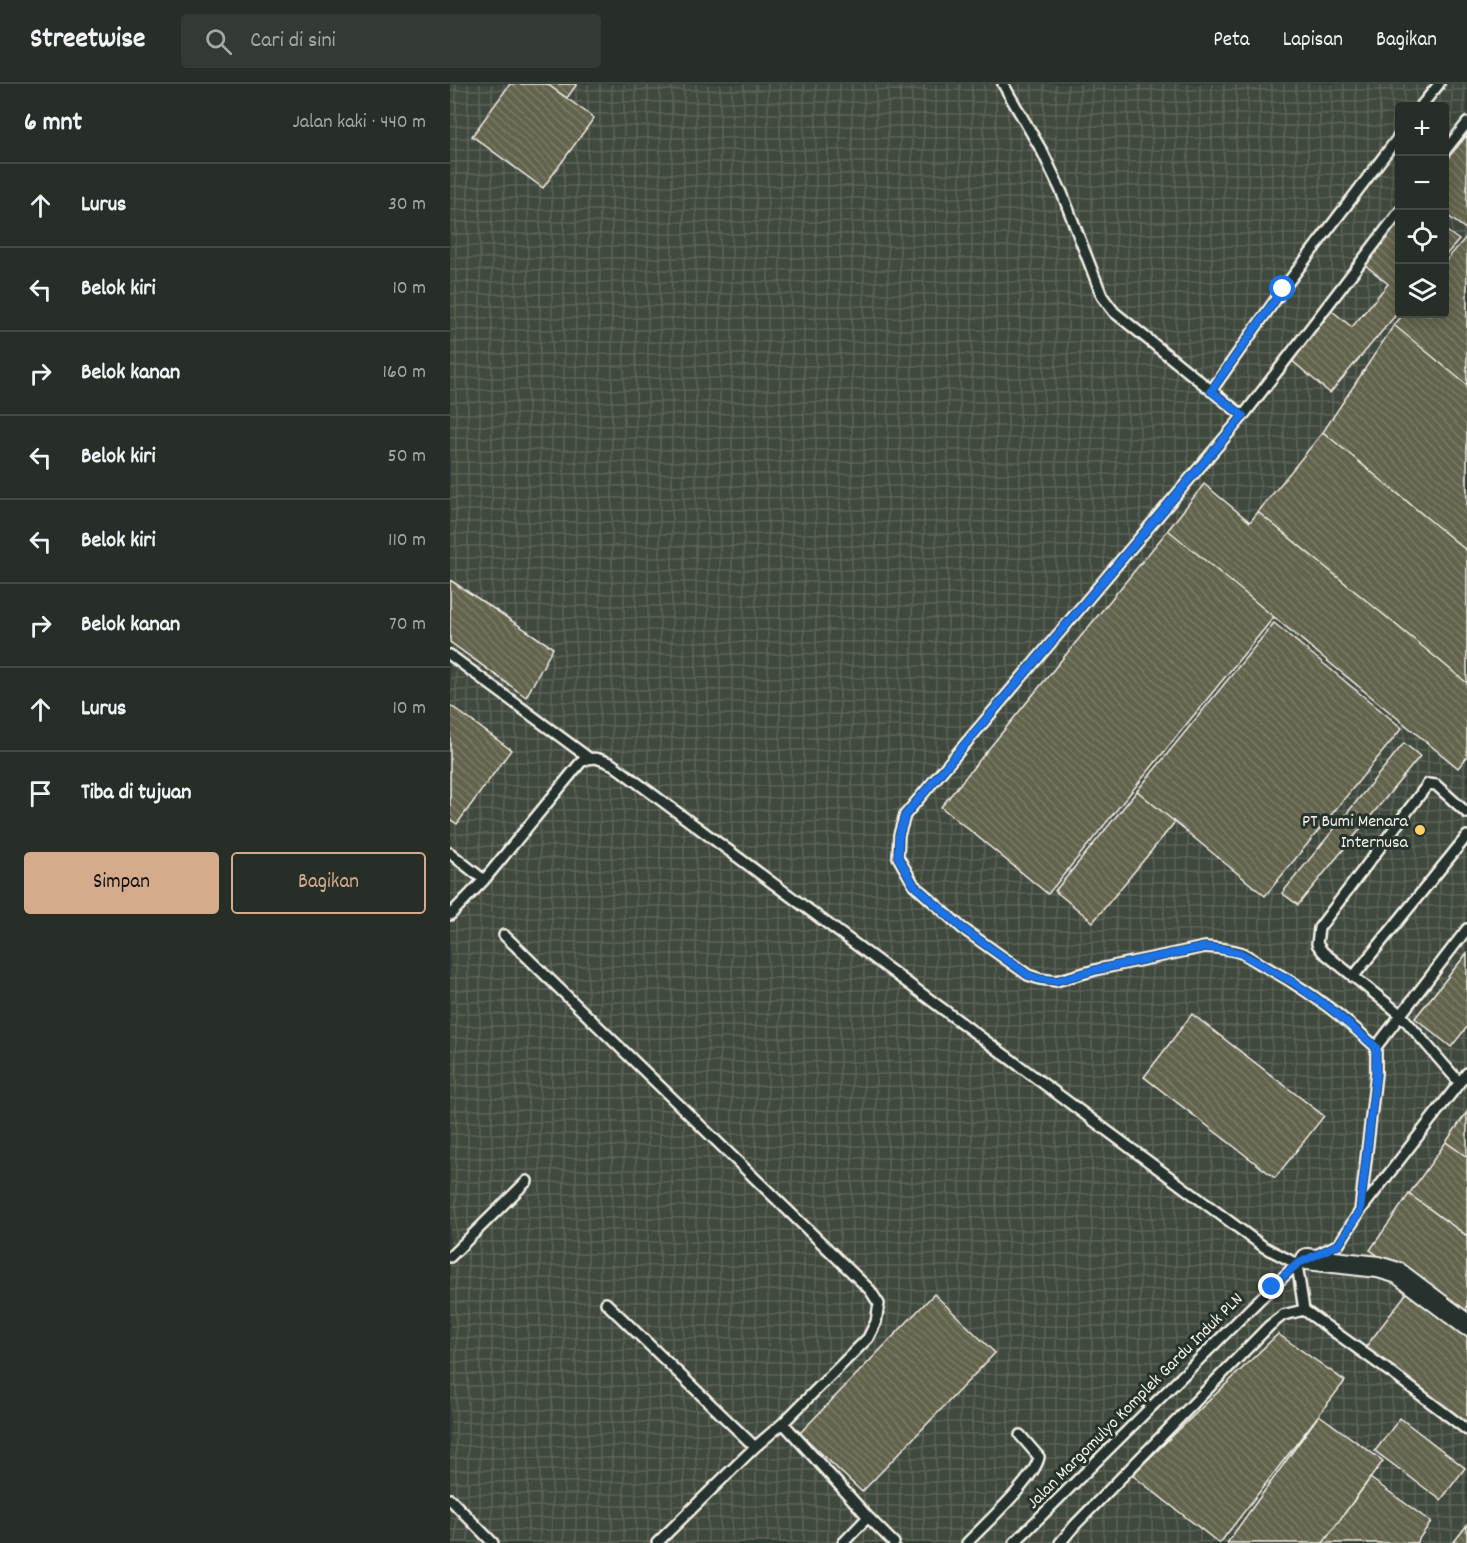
<!DOCTYPE html>
<html lang="id">
<head>
<meta charset="utf-8">
<style>
	:root { --surface:#262e27; --page:#323a33; --text:#f1f3f6; --muted:#a4a8a7; --line:#424a44; --accent:#d6ab8b }
	body { margin:0; font-family:Dekko,sans-serif; background:var(--page); color:var(--text) }
	.controls { position:absolute; right:18px; top:18px; display:grid; overflow:hidden; border-radius:6px; box-shadow:0 3px 15px #0003 }
	.controls button { width:54px; height:54px; display:grid; place-items:center; padding:0; border:0; border-bottom:2px solid var(--line); background:var(--surface); color:var(--text); font:30px sans-serif }
	.stop { position:absolute; width:18px; height:18px; margin:-14px; border:4px solid #1a73e8; border-radius:50%; background:#fff }
	.stop.end { background:#1a73e8; border-color:#fff; box-shadow:0 2px 6px #0008 }
	.list { margin:0; padding:0; list-style:none }
	h2 { display:flex; justify-content:space-between; align-items:center; height:78px; margin:0; padding:0 24px; font-size:26px }
	h2 small { font-size:20px; font-weight:400; color:var(--muted) }
	.list li { display:grid; grid-template-columns:39px 1fr auto; gap:18px; align-items:center; box-sizing:border-box; height:84px; padding:0 24px; border-top:2px solid var(--line) }
	.list b { display:block; font-size:22px; white-space:nowrap }
	.list em { font-size:20px; font-style:normal; color:var(--muted) }
	.actions { display:flex; gap:12px; padding:18px 24px }
	.actions a { flex:1; padding:14px 0; border:2px solid var(--accent); border-radius:6px; text-align:center; font-size:21px; color:var(--accent) }
	.actions .main { background:var(--accent); color:#111 }
	.icon { flex:none; width:33px; height:33px; fill:none; stroke:currentColor; stroke-width:2; stroke-linecap:round; stroke-linejoin:round }
	.map { position:relative; flex:none; width:1017px; height:1459px; overflow:hidden }
	header { display:flex; align-items:center; gap:36px; box-sizing:border-box; height:84px; padding:0 30px; background:var(--surface); border-bottom:2px solid var(--line) }
	header strong { font-size:28px }
	nav { display:flex; gap:33px; margin-inline-start:auto; font-size:21px }
	.search { width:420px; height:54px; background:var(--page); display:flex; align-items:center; gap:15px; box-sizing:border-box; padding:0 21px; border-radius:6px; color:var(--muted); font-size:22px }
	main { display:flex }
	aside { flex:1; background:var(--surface) }
	.map>svg:first-child { display:block }
	.industrial { fill:url(#industrial-grid); fill-rule:evenodd }
	.building { fill:url(#building-back-hatch); stroke:#f4f1e8; stroke-width:1.5 }
	.lines { fill:none; stroke-linecap:round; stroke-linejoin:round }
	.lane-casing { stroke:#f4f1e8; stroke-width:14 }
	.street-casing { stroke:#f4f1e8; stroke-width:24 }
	.lane { stroke:#26332d; stroke-width:9 }
	.street { stroke:#26332d; stroke-width:20 }
	.route { stroke:#1a73e8; stroke-width:8 }
	.poi-dot { fill:#ffd166; stroke:#26332d; stroke-width:2 }
	.labels { text-anchor:middle; stroke-width:6; stroke-linejoin:round; paint-order:stroke }
	.poi-label { font-size:18px; fill:#f4f1e8; stroke:#26332d; text-anchor:end }
	.street-label { font-size:18px; fill:#f4f1e8; stroke:#26332d }
</style>
</head>
<body>
<header>
<strong>Streetwise</strong>
<div class="search"><svg class="icon" aria-label="search" viewBox="0 0 24 24"><circle cx="10" cy="10" r="6"/><path d="M15 15l6 6"/></svg>Cari di sini</div>
<nav><a>Peta</a><a>Lapisan</a><a>Bagikan</a></nav>
</header>
<main>
<aside>
<h2>6 mnt<small>Jalan kaki · 440 m</small></h2>
<ul class="list">
<li><svg class="icon" aria-label="ahead" viewBox="0 0 24 24"><path d="M12 20V5M6 11l6-6 6 6"/></svg><div><b>Lurus</b></div><em>30 m</em></li>
<li><svg class="icon" aria-label="left" viewBox="0 0 24 24"><path d="M17 20v-9H6M10 6l-5 5 5 5"/></svg><div><b>Belok kiri</b></div><em>10 m</em></li>
<li><svg class="icon" aria-label="right" viewBox="0 0 24 24"><path d="M7 20v-9h11M14 6l5 5-5 5"/></svg><div><b>Belok kanan</b></div><em>160 m</em></li>
<li><svg class="icon" aria-label="left" viewBox="0 0 24 24"><path d="M17 20v-9H6M10 6l-5 5 5 5"/></svg><div><b>Belok kiri</b></div><em>50 m</em></li>
<li><svg class="icon" aria-label="left" viewBox="0 0 24 24"><path d="M17 20v-9H6M10 6l-5 5 5 5"/></svg><div><b>Belok kiri</b></div><em>110 m</em></li>
<li><svg class="icon" aria-label="right" viewBox="0 0 24 24"><path d="M7 20v-9h11M14 6l5 5-5 5"/></svg><div><b>Belok kanan</b></div><em>70 m</em></li>
<li><svg class="icon" aria-label="ahead" viewBox="0 0 24 24"><path d="M12 20V5M6 11l6-6 6 6"/></svg><div><b>Lurus</b></div><em>10 m</em></li>
<li><svg class="icon" aria-label="arrive" viewBox="0 0 24 24"><path d="M6 21V4h12l-3 4 3 4H6"/></svg><div><b>Tiba di tujuan</b></div></li>
</ul>
<div class="actions"><a class="main">Simpan</a><a>Bagikan</a></div>
</aside>
<div class="map">
<svg width="1017" height="1459" viewBox="0 0 1017 1459">
	<defs>
		<pattern id="industrial-grid" width="8" height="8" patternUnits="userSpaceOnUse" patternTransform="scale(1.5)"><rect width="8" height="8" fill="#41483c"/><path d="M0 4h8M4 0v8" fill="none" stroke="#5d6358"/></pattern>
		<pattern id="building-back-hatch" width="6" height="6" patternUnits="userSpaceOnUse" patternTransform="scale(1.5)"><rect width="6" height="6" fill="#64634e"/><path d="M-1 5l2 2M0 0l6 6M5-1l2 2" fill="none" stroke="#7b7a68"/></pattern>
	</defs>
	<rect width="100%" height="100%" fill="#323d34"/>
	<filter id="ink" filterUnits="userSpaceOnUse"><feTurbulence type="fractalNoise" baseFrequency=".0167" numOctaves="2"/><feDisplacementMap in="SourceGraphic" scale="12" xChannelSelector="R" yChannelSelector="G"/><feConvolveMatrix kernelMatrix="1 2 1 2 8 2 1 2 1" color-interpolation-filters="sRGB"/></filter>
	<g filter="url(#ink)">
		<path class="industrial" d="M 0,0 L 1017,0 L 1017,1459 L 0,1459 ZM 950,22 L 994,22 L 994,230 L 950,230 Z"/>
		<path class="building" d="M 60,0 L 97,0 L 144,34 L 93,104 L 22,52 Z
			M 97,0 L 127,0 L 117,14 Z
			M 1017,51 L 1017,146 L 994,129 L 994,79 Z
			M 950,137 L 950,226 L 880,309 L 841,276 L 882,227 L 902,243 L 938,200 L 914,180 Z
			M 994,145 L 1009,156 L 994,173 Z
			M 1017,152 L 1017,301 L 944,241 L 954,230 L 994,230 L 994,179 Z
			M 944,241 L 1017,301 L 1017,467 L 873,348 Z
			M 873,348 L 1017,467 L 1017,599 L 808,428 Z
			M 754,400 L 800,438 L 808,428 L 1017,599 L 1017,673 L 1008,684 L 718,446 Z
			M 718,446 L 824,533 L 598,810 L 491,723 Z
			M 0,496 L 103,564 L 76,613 L 0,558 Z
			M 824,539 L 952,644 L 815,812 L 687,707 Z
			M 0,621 L 61,666 L 7,740 L 0,735 Z
			M 954,659 L 970,672 L 848,821 L 832,809 Z
			M 687,707 L 725,738 L 643,838 L 605,807 Z
			M 1017,869 L 1017,943 L 1001,963 L 965,934 Z
			M 742,930 L 874,1032 L 825,1094 L 694,993 Z
			M 1017,1028 L 1017,1073 L 996,1058 Z
			M 996,1058 L 1017,1073 L 1017,1152 L 959,1110 Z
			M 959,1110 L 1017,1152 L 1017,1235 L 920,1166 Z
			M 958,1207 L 1017,1252 L 1017,1342 L 915,1264 Z
			M 484,1210 L 545,1269 L 412,1408 L 350,1349 Z
			M 828,1250 L 895,1297 L 770,1459 L 769,1459 L 682,1391 Z
			M 869,1331 L 933,1377 L 873,1459 L 777,1459 Z
			M 950,1334 L 1015,1384 L 991,1416 L 925,1367 Z
			M 920,1394 L 981,1438 L 966,1459 L 873,1459 Z
			M 1017,1441 L 1017,1459 L 1003,1459 Z"/>
		<g class="lines">
			<defs>
				<path id="lane" d="M 553,0 L 593,69 L 612,109 L 652,212 L 664,228 L 793,332
					M 971,22 L 989,0
					M 994,68 L 1017,39
					M 761,307 L 833,205 L 950,51
					M 0,571 L 139,674
					M 0,769 L 34,796 L 131,678 C 144,671 149,675 162,680 L 814,1163 L 847,1180 L 854,1226 L 943,1290 L 1017,1346
					M 0,831 L 34,796
					M 54,851 L 420,1206 L 429,1220 L 426,1238 L 418,1254 L 333,1339 L 305,1363 L 207,1459
					M 903,893 L 1017,752
					M 926,963 L 1017,845
					M 1009,998 L 950,930 L 873,868 L 867,860 L 869,844 L 978,700 L 986,701 L 1017,729
					M 910,1127 L 926,990 L 926,963 C 893,932 856,905 816,883 C 808,879 800,873 792,869 C 780,865 767,864 755,863 L 649,885 L 606,897 L 590,895 L 578,891 L 512,844 L 464,801 L 448,773 L 449,751 L 455,731 L 793,332 L 950,127
					M 864,1172 L 889,1160 L 910,1127 L 1017,989
					M 0,1173 L 77,1097
					M 156,1219 L 305,1363
					M 333,1339 L 418,1433 L 444,1459
					M 0,1415 L 43,1459
					M 393,1459 L 418,1433
					M 517,1459 C 534,1441 585,1395 589,1373 L 570,1351
					M 564,1459 L 809,1216 L 847,1180 L 852,1178
					M 610,1459 L 625,1441 L 819,1242 L 833,1231 L 854,1226"/>
				<path id="street" d="M 857,1175 L 928,1183 L 948,1189 L 1017,1241"/>
			</defs>
			<use href="#lane" class="lane-casing"/>
			<use href="#street" class="street-casing"/>
			<use href="#lane" class="lane"/>
			<use href="#street" class="street"/>
		</g>
	</g>
	<g class="lines" filter="url(#ink)">
		<path class="route" d="M 822,1203 L 847,1180 L 889,1160 L 910,1127 L 926,990 L 926,963 L 881,925 L 841,897 L 790,869 L 771,865 L 755,863 L 649,885 L 606,897 L 590,895 L 578,891 L 512,844 L 464,801 L 448,773 L 449,751 L 455,731 L 793,332 L 761,307 L 833,205"/>
	</g>
	<circle class="poi-dot" cx="970" cy="746" r="6"/>
	<g class="labels">
		<g class="poi-label">
			<text x="958" y="742">PT Bumi Menara<tspan x="958" dy="21">Internusa</tspan></text>
		</g>
		<g class="street-label">
			<text transform="translate(684 1316) rotate(-45)" y="6">Jalan Margomulyo Komplek Gardu Induk PLN</text>
		</g>
	</g>
</svg>
<div class="controls">
<button>+</button>
<button>−</button>
<button><svg class="icon" aria-label="locate" viewBox="0 0 24 24"><circle cx="12" cy="12" r="6"/><path d="M12 2v4M12 18v4M2 12h4M18 12h4"/></svg></button>
<button><svg class="icon" aria-label="layers" viewBox="0 0 24 24"><path d="M12 4l9 5-9 5-9-5zM3 14l9 5 9-5"/></svg></button>
</div>
<div class="stop" style="left:833px;top:205px"></div>
<div class="stop end" style="left:822px;top:1203px"></div>
</div>
</main>
</body>
</html>
